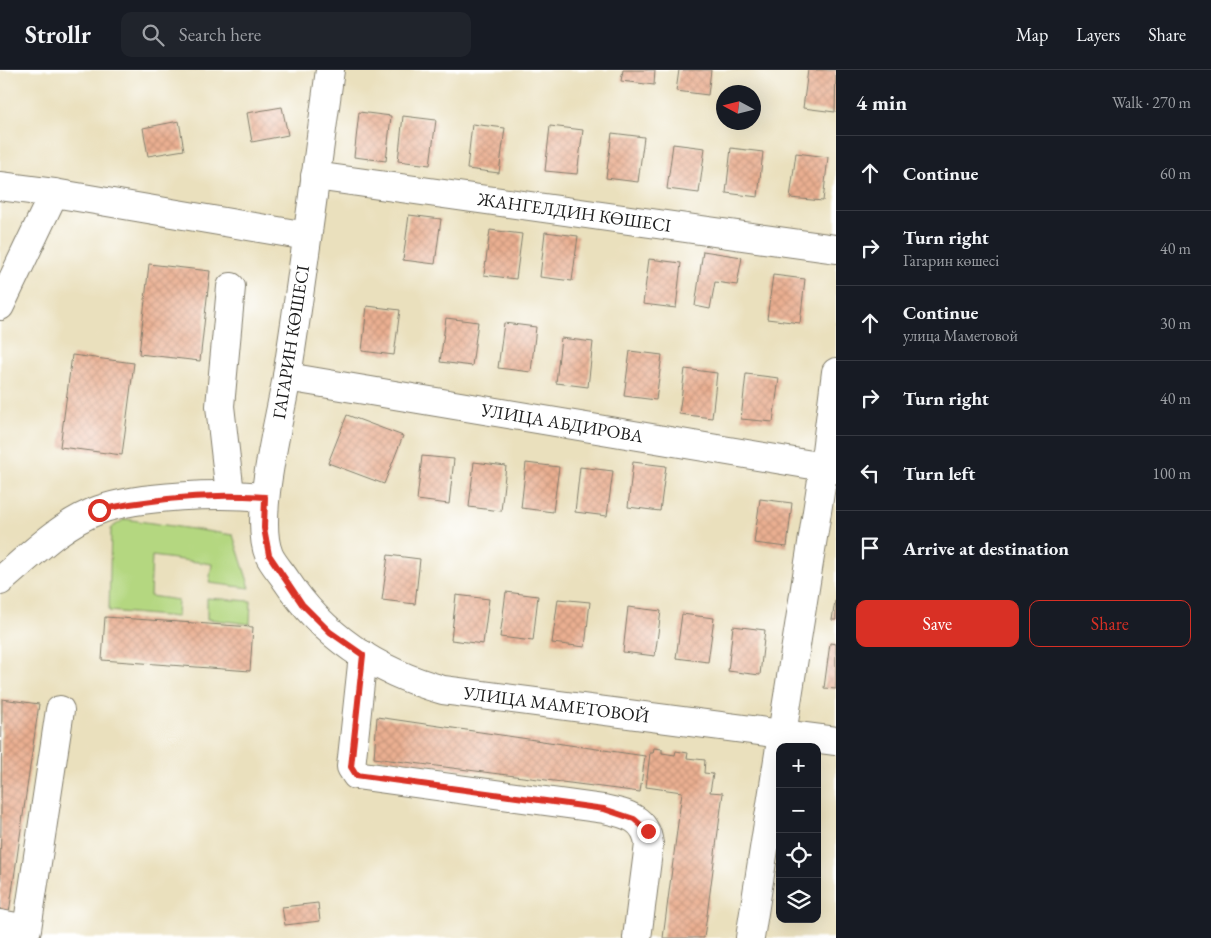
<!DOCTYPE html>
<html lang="en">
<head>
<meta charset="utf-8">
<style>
	:root { --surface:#171b24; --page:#20242c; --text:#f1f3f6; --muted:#9ea1a6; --line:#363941; --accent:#d93025 }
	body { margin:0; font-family:"EB Garamond",serif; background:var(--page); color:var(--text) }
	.controls { position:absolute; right:15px; bottom:15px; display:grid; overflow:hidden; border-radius:10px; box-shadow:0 5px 20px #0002 }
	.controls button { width:45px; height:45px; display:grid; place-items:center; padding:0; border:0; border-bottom:1px solid var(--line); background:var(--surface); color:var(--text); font:25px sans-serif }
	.compass { position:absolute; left:716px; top:15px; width:45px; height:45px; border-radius:50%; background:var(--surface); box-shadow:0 5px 20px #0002; rotate:277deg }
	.stop { position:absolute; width:15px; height:15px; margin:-11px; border:4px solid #d93025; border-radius:50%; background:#fff }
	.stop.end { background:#d93025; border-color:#fff; box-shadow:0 1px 5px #0008 }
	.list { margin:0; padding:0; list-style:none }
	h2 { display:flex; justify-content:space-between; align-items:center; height:65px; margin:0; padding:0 20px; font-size:21px }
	h2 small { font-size:16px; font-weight:400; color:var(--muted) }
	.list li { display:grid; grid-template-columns:32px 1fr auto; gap:15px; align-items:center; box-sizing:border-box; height:75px; padding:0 20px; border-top:1px solid var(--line) }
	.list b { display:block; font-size:19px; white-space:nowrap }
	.list p { margin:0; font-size:16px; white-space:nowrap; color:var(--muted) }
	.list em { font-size:16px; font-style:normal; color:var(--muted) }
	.actions { display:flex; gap:10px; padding:15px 20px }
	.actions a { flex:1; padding:11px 0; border:1px solid var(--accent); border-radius:10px; text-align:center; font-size:18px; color:var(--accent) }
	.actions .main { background:var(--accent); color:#fff }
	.icon { flex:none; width:28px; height:28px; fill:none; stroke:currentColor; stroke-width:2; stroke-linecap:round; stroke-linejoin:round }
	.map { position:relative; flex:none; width:836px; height:868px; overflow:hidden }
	header { display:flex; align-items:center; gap:30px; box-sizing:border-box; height:70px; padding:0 25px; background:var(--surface); border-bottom:1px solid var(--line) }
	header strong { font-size:24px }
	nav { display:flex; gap:28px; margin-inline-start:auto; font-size:18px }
	.search { width:350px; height:45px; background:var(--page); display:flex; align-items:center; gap:12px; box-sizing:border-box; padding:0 18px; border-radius:10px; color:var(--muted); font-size:19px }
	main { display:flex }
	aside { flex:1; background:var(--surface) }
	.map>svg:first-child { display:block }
	.green { fill:#b4d780; stroke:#687a4e }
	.building { fill:url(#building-cross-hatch) }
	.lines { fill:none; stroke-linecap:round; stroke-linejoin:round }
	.minor-casing { stroke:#837e6c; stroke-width:30 }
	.minor { stroke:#fff; stroke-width:28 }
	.route { stroke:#d93025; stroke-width:6 }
	.labels { text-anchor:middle; stroke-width:4; stroke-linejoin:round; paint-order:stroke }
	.street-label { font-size:18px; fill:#1c1c1c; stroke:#fff }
</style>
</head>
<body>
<header>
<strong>Strollr</strong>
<div class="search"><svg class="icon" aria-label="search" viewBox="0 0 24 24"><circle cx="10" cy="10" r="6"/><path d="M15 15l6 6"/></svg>Search here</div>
<nav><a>Map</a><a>Layers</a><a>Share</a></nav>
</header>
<main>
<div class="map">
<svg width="836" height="868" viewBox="0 0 836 868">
	<defs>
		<pattern id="building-cross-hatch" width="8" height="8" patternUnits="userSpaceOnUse" patternTransform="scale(1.25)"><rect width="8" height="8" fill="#eaaf91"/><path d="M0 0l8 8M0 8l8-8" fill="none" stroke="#c8967c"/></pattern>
	</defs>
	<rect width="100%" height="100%" fill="#fff"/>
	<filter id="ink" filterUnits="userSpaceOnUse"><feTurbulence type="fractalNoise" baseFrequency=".02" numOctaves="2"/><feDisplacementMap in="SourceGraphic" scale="10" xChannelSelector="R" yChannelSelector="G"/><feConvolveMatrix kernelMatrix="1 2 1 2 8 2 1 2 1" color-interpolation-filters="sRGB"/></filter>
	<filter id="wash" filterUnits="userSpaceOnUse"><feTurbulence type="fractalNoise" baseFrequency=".0096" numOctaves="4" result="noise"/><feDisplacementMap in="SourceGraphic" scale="20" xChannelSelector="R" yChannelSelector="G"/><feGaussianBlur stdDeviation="1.12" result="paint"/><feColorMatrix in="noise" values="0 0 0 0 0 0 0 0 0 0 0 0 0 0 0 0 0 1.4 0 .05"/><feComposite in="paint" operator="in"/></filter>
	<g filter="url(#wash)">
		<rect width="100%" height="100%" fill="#eae0bd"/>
		<path class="green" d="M 125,449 L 233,465 L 250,518 L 209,513 L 212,494 L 152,486 L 150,526 L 178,530 L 177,547 L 109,541 L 111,458 Z
			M 207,528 L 251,531 L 250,554 L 207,549 Z"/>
		<g id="blocks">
			<path class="building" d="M 623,0 L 655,0 L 654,15 L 621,11 Z
				M 679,0 L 711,0 L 708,25 L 676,21 Z
				M 808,0 L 836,0 L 835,42 L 803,38 Z
				M 282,37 L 288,65 L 252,72 L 247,43 Z
				M 359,42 L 391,46 L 386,91 L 354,87 Z
				M 403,46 L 436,50 L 430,95 L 398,91 Z
				M 179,51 L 184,80 L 148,86 L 143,58 Z
				M 472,54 L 505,58 L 499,103 L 467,99 Z
				M 550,56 L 583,60 L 577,104 L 545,101 Z
				M 612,63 L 644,67 L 638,112 L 606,108 Z
				M 673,74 L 705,78 L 699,123 L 667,119 Z
				M 731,78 L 763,82 L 758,127 L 726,123 Z
				M 796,83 L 828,87 L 823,131 L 790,128 Z
				M 409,145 L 441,149 L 435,194 L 403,190 Z
				M 490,160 L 522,164 L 516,209 L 484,205 Z
				M 545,162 L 578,166 L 572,211 L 540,207 Z
				M 703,181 L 742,187 L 737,215 L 715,212 L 710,239 L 695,236 Z
				M 649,189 L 681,193 L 676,238 L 643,234 Z
				M 149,194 L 210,201 L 200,291 L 139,284 Z
				M 773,205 L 805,209 L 800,253 L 767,249 Z
				M 367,236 L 400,240 L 394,285 L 362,281 Z
				M 446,248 L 478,252 L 472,296 L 440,292 Z
				M 504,253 L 536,257 L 531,302 L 498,298 Z
				M 561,268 L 593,272 L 588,317 L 556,313 Z
				M 630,281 L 662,285 L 656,330 L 624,326 Z
				M 72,285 L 134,293 L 122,385 L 60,377 Z
				M 685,299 L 717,303 L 712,348 L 679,344 Z
				M 746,304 L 779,308 L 773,352 L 741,349 Z
				M 347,345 L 403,366 L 384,414 L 328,393 Z
				M 422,386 L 454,389 L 449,434 L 417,430 Z
				M 474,392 L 506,396 L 501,441 L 469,437 Z
				M 633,392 L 666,396 L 660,441 L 628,437 Z
				M 526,393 L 559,397 L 553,442 L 521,438 Z
				M 580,397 L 613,401 L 607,446 L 575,442 Z
				M 760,429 L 792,433 L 787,477 L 754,473 Z
				M 388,485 L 420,489 L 415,534 L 382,530 Z
				M 506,522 L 538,526 L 533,571 L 500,567 Z
				M 456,525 L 489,529 L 483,574 L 451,570 Z
				M 558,529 L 590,532 L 585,577 L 552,573 Z
				M 835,531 L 836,531 L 836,550 L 832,550 Z
				M 628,537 L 661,541 L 655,586 L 623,582 Z
				M 682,544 L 714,548 L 708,592 L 676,588 Z
				M 105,547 L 253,557 L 250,601 L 102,590 Z
				M 733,556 L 765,560 L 760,605 L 728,601 Z
				M 830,573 L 836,574 L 836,619 L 824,618 Z
				M 2,629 L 39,634 L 8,850 L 0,849 Z
				M 377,647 L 645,686 L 640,722 L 374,688 Z
				M 654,678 L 662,679 L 662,683 L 675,685 L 676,681 L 688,683 L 687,688 L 705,690 L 704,703 L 713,704 L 710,722 L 723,723 L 704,868 L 663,868 L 682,722 L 646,717 L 650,683 L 653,683 Z
				M 318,833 L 320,851 L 285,855 L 282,837 Z"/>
		</g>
	</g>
	<g filter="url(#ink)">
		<use href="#blocks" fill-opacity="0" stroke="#837e6c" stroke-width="1"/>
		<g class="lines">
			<defs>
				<g id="minor">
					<path id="s1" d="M 330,0 C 316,102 303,205 287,306 C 280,350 253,447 269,485 C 273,494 281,502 286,510 C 323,566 378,602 443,620 L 836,671"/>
					<path id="s2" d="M 315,106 L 836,179"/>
					<path d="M 0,116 L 54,123 L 307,166"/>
					<path d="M 0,236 L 54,123"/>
					<path id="s3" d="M 287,307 L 836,399"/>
					<path d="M 230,424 L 220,336 L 231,217"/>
					<path d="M 0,511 C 30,486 62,453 99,440 C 140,425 221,423 265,427"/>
					<path d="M 363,585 L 351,697 L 356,705 L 604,739 C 627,744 646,748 649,774 L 637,868"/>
					<path d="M 0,854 L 27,859 L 60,640"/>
					<path d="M 750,868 L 824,397 L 836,302"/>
				</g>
			</defs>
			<use href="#minor" class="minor-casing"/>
			<use href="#minor" class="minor"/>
		</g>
	</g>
	<g class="lines" filter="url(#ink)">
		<path class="route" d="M 99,440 C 153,428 209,423 265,427 L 264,458 L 269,485 L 302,534 L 330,562 L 363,585 L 351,697 L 356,705 L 604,739 L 634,749 L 648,761"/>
	</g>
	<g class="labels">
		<g class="street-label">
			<text dy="6" stroke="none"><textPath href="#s2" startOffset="262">ЖАНГЕЛДИН КӨШЕСІ</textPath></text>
			<text transform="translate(291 272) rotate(-81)" y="6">ГАГАРИН КӨШЕСІ</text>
			<text dy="6" stroke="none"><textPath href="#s3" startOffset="279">УЛИЦА АБДИРОВА</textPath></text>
			<text dy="6" stroke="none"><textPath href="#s1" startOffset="831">УЛИЦА МАМЕТОВОЙ</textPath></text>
		</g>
	</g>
</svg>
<div class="controls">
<button>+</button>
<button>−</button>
<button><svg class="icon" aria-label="locate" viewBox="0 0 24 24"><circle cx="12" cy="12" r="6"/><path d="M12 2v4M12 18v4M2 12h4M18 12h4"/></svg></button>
<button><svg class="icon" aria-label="layers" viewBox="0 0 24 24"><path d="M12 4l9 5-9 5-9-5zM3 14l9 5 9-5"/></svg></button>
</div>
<svg class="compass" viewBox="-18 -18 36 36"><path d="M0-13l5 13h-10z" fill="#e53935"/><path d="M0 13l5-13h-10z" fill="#9ea1a6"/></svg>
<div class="stop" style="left:99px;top:440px"></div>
<div class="stop end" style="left:648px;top:761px"></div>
</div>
<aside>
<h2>4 min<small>Walk · 270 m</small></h2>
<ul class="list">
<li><svg class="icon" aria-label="ahead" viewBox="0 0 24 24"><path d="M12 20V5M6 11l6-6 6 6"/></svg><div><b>Continue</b></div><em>60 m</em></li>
<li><svg class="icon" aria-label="right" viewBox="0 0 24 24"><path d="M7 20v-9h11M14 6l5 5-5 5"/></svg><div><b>Turn right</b><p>Гагарин көшесі</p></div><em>40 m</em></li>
<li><svg class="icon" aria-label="ahead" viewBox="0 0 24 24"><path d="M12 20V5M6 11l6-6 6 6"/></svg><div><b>Continue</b><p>улица Маметовой</p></div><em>30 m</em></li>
<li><svg class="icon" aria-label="right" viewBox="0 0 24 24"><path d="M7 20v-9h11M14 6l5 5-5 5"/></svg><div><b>Turn right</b></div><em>40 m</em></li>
<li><svg class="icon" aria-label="left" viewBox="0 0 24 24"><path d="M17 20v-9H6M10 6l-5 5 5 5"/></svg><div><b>Turn left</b></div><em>100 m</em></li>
<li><svg class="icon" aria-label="arrive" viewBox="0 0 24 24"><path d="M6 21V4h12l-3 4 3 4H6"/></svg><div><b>Arrive at destination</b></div></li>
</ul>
<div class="actions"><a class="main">Save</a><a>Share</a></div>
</aside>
</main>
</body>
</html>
